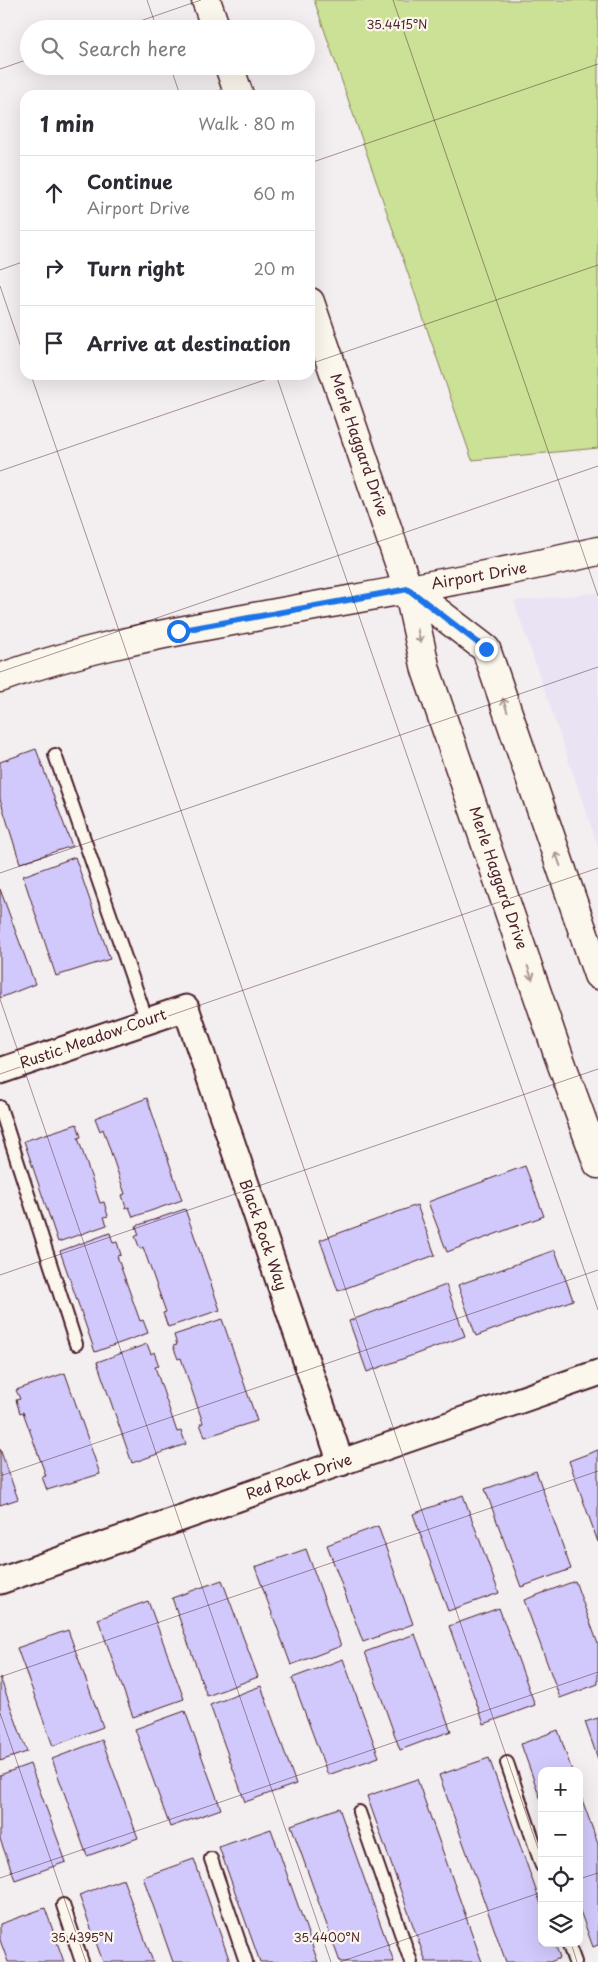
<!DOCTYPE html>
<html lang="en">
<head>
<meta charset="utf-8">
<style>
	:root { --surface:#fff; --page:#f7f7f7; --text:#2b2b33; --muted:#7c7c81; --line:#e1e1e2 }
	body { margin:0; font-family:"Playpen Sans",sans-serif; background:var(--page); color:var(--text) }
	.controls { position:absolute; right:15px; bottom:15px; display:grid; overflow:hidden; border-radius:10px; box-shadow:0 5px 20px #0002 }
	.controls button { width:45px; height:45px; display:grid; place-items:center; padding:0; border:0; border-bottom:1px solid var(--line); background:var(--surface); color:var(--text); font:25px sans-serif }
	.stop { position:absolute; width:15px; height:15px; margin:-11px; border:4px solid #1a73e8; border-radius:50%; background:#fff }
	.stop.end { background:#1a73e8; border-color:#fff; box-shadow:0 1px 5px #0008 }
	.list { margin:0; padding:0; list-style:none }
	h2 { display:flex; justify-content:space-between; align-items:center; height:65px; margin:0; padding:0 20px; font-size:21px }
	h2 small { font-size:16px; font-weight:400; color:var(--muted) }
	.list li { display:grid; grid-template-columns:32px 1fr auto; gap:15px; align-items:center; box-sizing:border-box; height:75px; padding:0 20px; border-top:1px solid var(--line) }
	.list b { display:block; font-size:19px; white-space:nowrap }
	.list p { margin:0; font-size:16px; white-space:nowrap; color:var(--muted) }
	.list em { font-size:16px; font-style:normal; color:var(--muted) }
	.icon { flex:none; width:28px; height:28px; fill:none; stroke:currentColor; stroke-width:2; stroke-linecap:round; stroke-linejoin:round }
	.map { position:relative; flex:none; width:598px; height:1962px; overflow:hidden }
	.search { position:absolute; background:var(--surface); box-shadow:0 5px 20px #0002; left:20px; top:20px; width:295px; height:55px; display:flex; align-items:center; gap:12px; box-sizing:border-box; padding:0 18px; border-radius:28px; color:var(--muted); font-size:19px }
	.panel { position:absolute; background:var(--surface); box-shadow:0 5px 20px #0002; left:20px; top:90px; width:295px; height:290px; border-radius:15px }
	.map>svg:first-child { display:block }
	.built { fill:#e9e3f3 }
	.green { fill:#cae196; stroke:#8a8060 }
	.building { fill:#d1c9fb; stroke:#4a1f2b }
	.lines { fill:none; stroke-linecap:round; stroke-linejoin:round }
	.lane-casing { stroke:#4a1f2b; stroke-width:16 }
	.street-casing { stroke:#4a1f2b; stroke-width:29 }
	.secondary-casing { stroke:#4a1f2b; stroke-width:31 }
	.primary-casing { stroke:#4a1f2b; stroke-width:31 }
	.lane { stroke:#fbf7ec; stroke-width:12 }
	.street { stroke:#fbf7ec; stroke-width:25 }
	.secondary { stroke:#fbf7ec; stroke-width:28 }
	.primary { stroke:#fbf7ec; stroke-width:28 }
	.oneway { stroke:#ab9695 }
	.route { stroke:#1a73e8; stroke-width:6 }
	.ticks { fill:none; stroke:#4a1f2b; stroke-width:1; stroke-opacity:0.45 }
	.labels { text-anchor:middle; stroke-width:4.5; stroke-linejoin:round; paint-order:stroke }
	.street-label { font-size:15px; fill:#4a1f2b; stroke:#fbf7ec }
	.ticks-label { font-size:12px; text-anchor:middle; fill:#4a1f2b; stroke:#fbf7ec; stroke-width:4.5; stroke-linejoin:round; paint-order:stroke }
</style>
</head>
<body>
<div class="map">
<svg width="598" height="1962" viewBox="0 0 598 1962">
	<rect width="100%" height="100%" fill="#f3eeef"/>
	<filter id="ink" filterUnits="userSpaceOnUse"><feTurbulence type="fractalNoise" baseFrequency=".02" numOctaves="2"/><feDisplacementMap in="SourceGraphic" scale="10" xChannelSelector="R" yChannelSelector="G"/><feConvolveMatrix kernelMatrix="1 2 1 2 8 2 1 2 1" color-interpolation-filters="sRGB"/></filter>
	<g filter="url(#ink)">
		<path class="built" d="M 598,593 L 598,846 L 514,601 Z"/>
		<path class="green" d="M 314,0 L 598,0 L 598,448 L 472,460 Z"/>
		<path class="building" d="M 36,749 L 72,846 L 20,863 L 0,799 L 0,762 Z
			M 75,857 L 110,959 L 56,976 L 23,876 Z
			M 0,889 L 35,984 L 0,998 Z
			M 147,1098 L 182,1200 L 133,1217 L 129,1207 L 126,1208 L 122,1195 L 125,1194 L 103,1129 L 100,1131 L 95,1118 Z
			M 77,1124 L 81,1137 L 78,1138 L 100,1203 L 104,1202 L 108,1216 L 104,1217 L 107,1225 L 58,1242 L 24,1141 Z
			M 525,1166 L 544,1216 L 447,1252 L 428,1202 Z
			M 417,1205 L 435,1255 L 338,1291 L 320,1240 Z
			M 185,1209 L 220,1310 L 168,1327 L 163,1313 L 166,1312 L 143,1247 L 140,1249 L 135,1236 L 139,1235 L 136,1226 Z
			M 110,1233 L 113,1243 L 117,1242 L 121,1255 L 117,1256 L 140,1321 L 143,1320 L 148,1333 L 95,1352 L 60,1251 Z
			M 555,1250 L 573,1300 L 476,1336 L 458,1285 Z
			M 446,1285 L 465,1336 L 367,1372 L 349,1321 Z
			M 222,1319 L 257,1421 L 205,1437 L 200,1424 L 203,1423 L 181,1358 L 178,1359 L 173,1346 L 177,1345 L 174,1335 Z
			M 147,1344 L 151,1354 L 154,1352 L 159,1366 L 155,1367 L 177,1432 L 181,1431 L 186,1444 L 132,1463 L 97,1362 Z
			M 65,1373 L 100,1474 L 47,1490 L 42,1477 L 46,1476 L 23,1412 L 20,1413 L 16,1400 L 20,1399 L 16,1390 Z
			M 0,1449 L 18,1499 L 0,1505 Z
			M 598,1450 L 598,1542 L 569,1461 Z
			M 536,1471 L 571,1569 L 521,1587 L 485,1489 Z
			M 463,1495 L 499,1593 L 448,1611 L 413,1514 Z
			M 378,1526 L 413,1624 L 363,1642 L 327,1545 Z
			M 306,1549 L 341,1646 L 291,1665 L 255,1567 Z
			M 222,1580 L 258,1677 L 207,1696 L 172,1598 Z
			M 575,1581 L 598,1644 L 598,1684 L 560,1698 L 524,1600 Z
			M 148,1601 L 184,1699 L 133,1717 L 98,1619 Z
			M 499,1608 L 535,1705 L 484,1724 L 449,1626 Z
			M 68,1630 L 103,1727 L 53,1746 L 17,1648 Z
			M 415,1634 L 451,1731 L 400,1750 L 365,1652 Z
			M 343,1659 L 379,1757 L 328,1775 L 292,1678 Z
			M 0,1677 L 27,1752 L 0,1761 Z
			M 261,1686 L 296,1784 L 245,1802 L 210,1705 Z
			M 185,1711 L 221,1809 L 170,1827 L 135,1729 Z
			M 598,1718 L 598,1759 L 585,1722 Z
			M 558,1730 L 572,1771 L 542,1771 L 542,1803 L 521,1744 Z
			M 102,1740 L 138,1838 L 87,1856 L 52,1759 Z
			M 489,1758 L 542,1907 L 542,1943 L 555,1943 L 560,1958 L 550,1962 L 506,1962 L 439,1775 Z
			M 30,1764 L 66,1862 L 15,1880 L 0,1839 L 0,1775 Z
			M 417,1779 L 482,1962 L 426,1962 L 367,1796 Z
			M 579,1791 L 598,1844 L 598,1945 L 593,1947 L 579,1908 Z
			M 339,1808 L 394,1962 L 340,1962 L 291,1825 Z
			M 271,1829 L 318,1962 L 260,1962 L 219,1847 Z
			M 194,1859 L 230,1962 L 173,1962 L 143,1877 Z
			M 123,1879 L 153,1962 L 103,1962 L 79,1895 Z
			M 45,1908 L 64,1962 L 8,1962 L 0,1940 L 0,1924 Z"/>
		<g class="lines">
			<defs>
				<path id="lane" d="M 55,755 L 147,1021
					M 0,1107 L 76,1344
					M 507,1763 L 542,1866
					M 359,1812 L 411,1962
					M 211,1859 L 246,1962
					M 63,1905 L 82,1962
					M 568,1943 L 575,1962"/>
				<path id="street" d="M 0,1071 L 186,1008 L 341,1463
					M 0,1581 L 598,1373"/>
				<path id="secondary" d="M 0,678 C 80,649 166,633 249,618 C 366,596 483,578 598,551"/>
				<path id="primary" d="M 206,0 L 216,29
					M 229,66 L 239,95
					M 310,302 L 408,589 L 426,670 L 558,1054 L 598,1164
					M 408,589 L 486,649 L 598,975"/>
			</defs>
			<use href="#lane" class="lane-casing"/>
			<use href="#street" class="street-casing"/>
			<use href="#secondary" class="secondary-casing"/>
			<use href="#primary" class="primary-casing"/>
			<use href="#lane" class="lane"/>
			<use href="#street" class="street"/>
			<use href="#secondary" class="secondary"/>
			<use href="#primary" class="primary"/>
		</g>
		<defs><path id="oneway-shaft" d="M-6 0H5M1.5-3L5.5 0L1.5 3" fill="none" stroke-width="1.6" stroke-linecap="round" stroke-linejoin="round" transform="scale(1.25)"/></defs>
		<g class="oneway">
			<use href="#oneway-shaft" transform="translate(419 636) rotate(77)"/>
			<use href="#oneway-shaft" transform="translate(505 705) rotate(-109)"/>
			<use href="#oneway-shaft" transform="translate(558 859) rotate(-109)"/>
			<use href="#oneway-shaft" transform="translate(530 973) rotate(71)"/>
		</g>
	</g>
	<g class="lines" filter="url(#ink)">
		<path class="route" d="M 178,631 L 408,589 L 486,649"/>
	</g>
	<path class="ticks" d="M 147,0 L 157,29M 393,0 L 598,596M 117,29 L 201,0M 170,66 L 180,95M 0,69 L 29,59M 310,163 L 598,64M 0,270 L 25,261M 0,286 L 25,359M 310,364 L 598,265M 31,375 L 542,1860M 276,375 L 598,1310M 0,471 L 279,375M 0,672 L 598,466M 0,873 L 598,667M 0,999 L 331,1962M 0,1074 L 598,868M 0,1275 L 598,1069M 0,1476 L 598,1270M 0,1677 L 598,1471M 0,1713 L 86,1962M 0,1878 L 598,1672M 579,1879 L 598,1873M 571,1943 L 577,1962M 340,1962 L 542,1892"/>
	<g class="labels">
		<g class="street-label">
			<text transform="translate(359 445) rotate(71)" y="5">Merle Haggard Drive</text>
			<text transform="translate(479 576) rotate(-10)" y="5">Airport Drive</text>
			<text transform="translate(498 878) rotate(71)" y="5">Merle Haggard Drive</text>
			<text transform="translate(93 1039) rotate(-19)" y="5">Rustic Meadow Court</text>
			<text transform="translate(263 1235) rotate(71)" y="5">Black Rock Way</text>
			<text transform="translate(299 1477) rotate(-19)" y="5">Red Rock Drive</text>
		</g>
	</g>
	<g class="ticks-label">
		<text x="397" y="29">35.4415°N</text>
		<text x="82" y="1942">35.4395°N</text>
		<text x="327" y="1942">35.4400°N</text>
	</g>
</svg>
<div class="controls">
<button>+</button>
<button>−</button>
<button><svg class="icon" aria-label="locate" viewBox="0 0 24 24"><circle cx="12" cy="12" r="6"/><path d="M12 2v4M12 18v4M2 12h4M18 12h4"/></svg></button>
<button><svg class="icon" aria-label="layers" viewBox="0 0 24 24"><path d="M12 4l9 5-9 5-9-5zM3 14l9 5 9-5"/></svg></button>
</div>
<div class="stop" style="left:178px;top:631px"></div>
<div class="stop end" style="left:486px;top:649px"></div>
<div class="search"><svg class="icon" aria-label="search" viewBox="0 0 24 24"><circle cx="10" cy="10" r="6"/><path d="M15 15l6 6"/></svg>Search here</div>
<section class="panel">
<h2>1 min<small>Walk · 80 m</small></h2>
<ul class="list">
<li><svg class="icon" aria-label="ahead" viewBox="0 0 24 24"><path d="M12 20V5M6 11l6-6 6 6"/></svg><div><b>Continue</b><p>Airport Drive</p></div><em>60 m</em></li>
<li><svg class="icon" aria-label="right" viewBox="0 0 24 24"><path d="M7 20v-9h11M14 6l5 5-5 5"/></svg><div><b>Turn right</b></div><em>20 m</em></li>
<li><svg class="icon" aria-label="arrive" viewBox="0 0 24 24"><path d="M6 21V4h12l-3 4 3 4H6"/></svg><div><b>Arrive at destination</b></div></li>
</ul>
</section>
</div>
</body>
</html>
